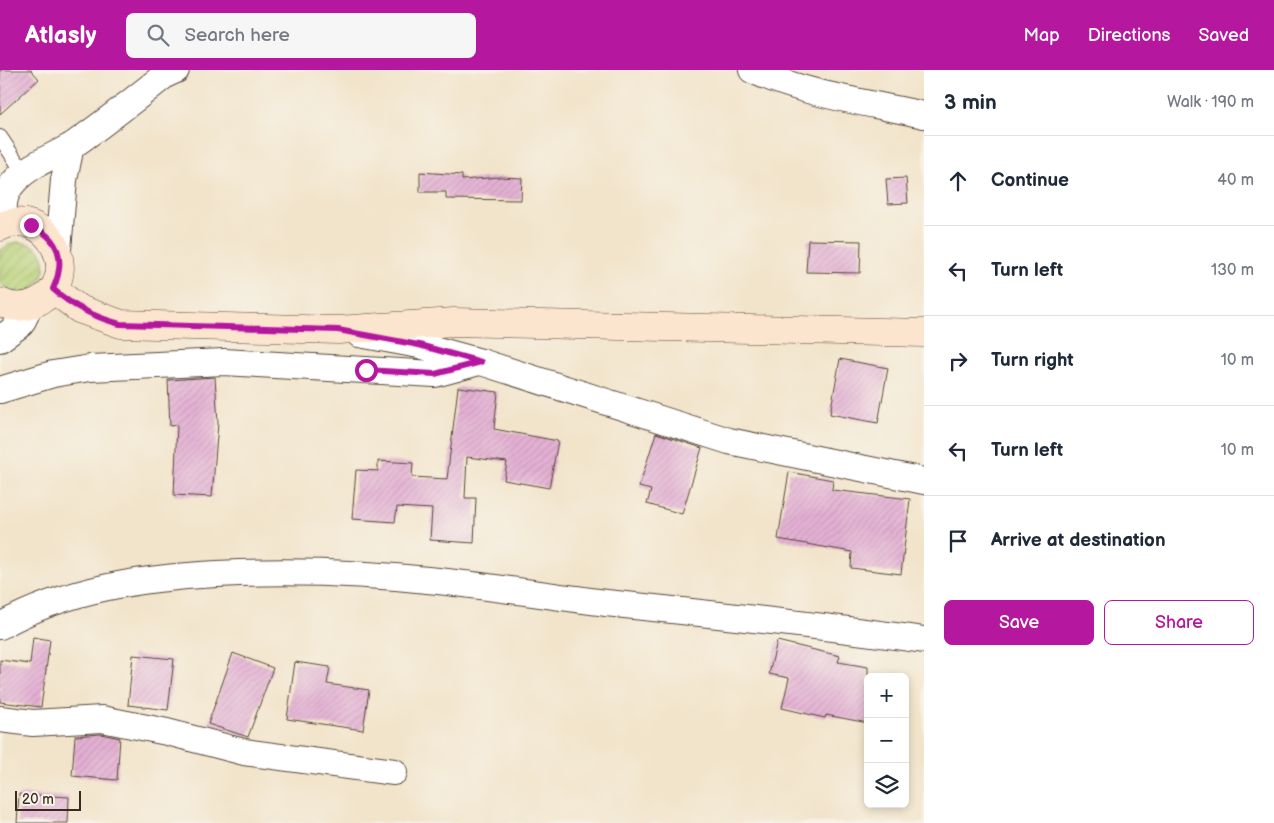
<!DOCTYPE html>
<html lang="en">
<head>
<meta charset="utf-8">
<style>
	:root { --surface:#fff; --page:#f6f6f7; --text:#1f2937; --muted:#747a83; --line:#e0e1e3; --accent:#b5179e }
	body { margin:0; font-family:"Balsamiq Sans",sans-serif; background:var(--page); color:var(--text) }
	.controls { position:absolute; right:15px; bottom:15px; display:grid; overflow:hidden; border-radius:8px; box-shadow:0 2px 8px #0003 }
	.controls button { width:45px; height:45px; display:grid; place-items:center; padding:0; border:0; border-bottom:1px solid var(--line); background:var(--surface); color:var(--text); font:25px sans-serif }
	.scale { position:absolute; left:15px; bottom:12px; width:66px; box-sizing:border-box; padding-left:5px; border:2px solid #3b2a1e; border-top:0; font-size:14px; line-height:18px; white-space:nowrap; color:#3b2a1e; -webkit-text-stroke:4px #f7f3e8; paint-order:stroke }
	.stop { position:absolute; width:15px; height:15px; margin:-11px; border:4px solid #b5179e; border-radius:50%; background:#fff }
	.stop.end { background:#b5179e; border-color:#fff; box-shadow:0 1px 5px #0008 }
	.list { margin:0; padding:0; list-style:none }
	h2 { display:flex; justify-content:space-between; align-items:center; height:65px; margin:0; padding:0 20px; font-size:21px }
	h2 small { font-size:16px; font-weight:400; color:var(--muted) }
	.list li { display:grid; grid-template-columns:32px 1fr auto; gap:15px; align-items:center; box-sizing:border-box; height:90px; padding:0 20px; border-top:1px solid var(--line) }
	.list b { display:block; font-size:19px; white-space:nowrap }
	.list em { font-size:16px; font-style:normal; color:var(--muted) }
	.actions { display:flex; gap:10px; padding:15px 20px }
	.actions a { flex:1; padding:11px 0; border:1px solid var(--accent); border-radius:8px; text-align:center; font-size:18px; color:var(--accent) }
	.actions .main { background:var(--accent); color:#fff }
	.icon { flex:none; width:28px; height:28px; fill:none; stroke:currentColor; stroke-width:2; stroke-linecap:round; stroke-linejoin:round }
	.map { position:relative; flex:none; width:924px; height:753px; overflow:hidden }
	header { display:flex; align-items:center; gap:30px; box-sizing:border-box; height:70px; padding:0 25px; background:var(--accent); color:#fff }
	header strong { font-size:24px }
	nav { display:flex; gap:28px; margin-inline-start:auto; font-size:18px }
	.search { width:350px; height:45px; background:var(--page); display:flex; align-items:center; gap:12px; box-sizing:border-box; padding:0 18px; border-radius:8px; color:var(--muted); font-size:19px }
	main { display:flex }
	aside { flex:1; background:var(--surface) }
	.map>svg:first-child { display:block }
	.garden { fill:url(#garden-furrows); stroke:#787c49 }
	.building { fill:url(#building-hatch) }
	.lines { fill:none; stroke-linecap:round; stroke-linejoin:round }
	.lane-casing { stroke:#564638; stroke-width:16 }
	.street-casing { stroke:#564638; stroke-width:28 }
	.secondary-casing { stroke:#564638; stroke-width:29 }
	.lane { stroke:#fff; stroke-width:14 }
	.street { stroke:#fff; stroke-width:26 }
	.secondary { stroke:#fce5cf; stroke-width:28 }
	.route { stroke:#b5179e; stroke-width:6 }
</style>
</head>
<body>
<header>
<strong>Atlasly</strong>
<div class="search"><svg class="icon" aria-label="search" viewBox="0 0 24 24"><circle cx="10" cy="10" r="6"/><path d="M15 15l6 6"/></svg>Search here</div>
<nav><a>Map</a><a>Directions</a><a>Saved</a></nav>
</header>
<main>
<div class="map">
<svg width="924" height="753" viewBox="0 0 924 753">
	<defs>
		<pattern id="garden-furrows" width="10" height="10" patternUnits="userSpaceOnUse" patternTransform="scale(1.25)"><rect width="10" height="10" fill="#b6cf74"/><path d="M-1 1l2-2M0 10L10 0M9 11l2-2" fill="none" stroke="#9db264"/></pattern>
		<pattern id="building-hatch" width="6" height="6" patternUnits="userSpaceOnUse" patternTransform="scale(1.25)"><rect width="6" height="6" fill="#e4b1d4"/><path d="M-1 1l2-2M0 6l6-6M5 7l2-2" fill="none" stroke="#c498b6"/></pattern>
	</defs>
	<rect width="100%" height="100%" fill="#f7f3e8"/>
	<filter id="ink" filterUnits="userSpaceOnUse"><feTurbulence type="fractalNoise" baseFrequency=".02" numOctaves="2"/><feDisplacementMap in="SourceGraphic" scale="10" xChannelSelector="R" yChannelSelector="G"/><feConvolveMatrix kernelMatrix="1 2 1 2 8 2 1 2 1" color-interpolation-filters="sRGB"/></filter>
	<filter id="wash" filterUnits="userSpaceOnUse"><feTurbulence type="fractalNoise" baseFrequency=".0096" numOctaves="4" result="noise"/><feDisplacementMap in="SourceGraphic" scale="20" xChannelSelector="R" yChannelSelector="G"/><feGaussianBlur stdDeviation="1.12" result="paint"/><feColorMatrix in="noise" values="0 0 0 0 0 0 0 0 0 0 0 0 0 0 0 0 0 1.4 0 .05"/><feComposite in="paint" operator="in"/></filter>
	<g filter="url(#wash)">
		<rect width="100%" height="100%" fill="#f2e4cb"/>
		<path class="garden" d="M 17,172 C 72,174 33,250 0,213 L 0,181 L 9,174 Z"/>
		<g id="blocks">
			<path class="building" d="M 0,0 L 31,0 L 39,9 L 0,44 Z
				M 420,102 L 462,105 L 462,110 L 500,107 L 522,108 L 521,130 L 446,129 L 446,122 L 420,122 Z
				M 906,108 L 908,133 L 888,134 L 886,109 Z
				M 808,170 L 861,171 L 860,203 L 806,202 Z
				M 840,289 L 888,298 L 878,353 L 830,344 Z
				M 215,307 L 218,353 L 212,427 L 174,425 L 177,355 L 170,356 L 168,310 Z
				M 458,317 L 498,322 L 494,359 L 558,371 L 549,418 L 504,410 L 507,392 L 467,387 L 465,428 L 476,428 L 474,473 L 430,470 L 432,439 L 397,437 L 395,452 L 352,449 L 356,400 L 378,401 L 378,391 L 413,393 L 412,407 L 447,409 Z
				M 656,363 L 702,378 L 682,444 L 647,434 L 651,420 L 639,417 Z
				M 789,402 L 833,410 L 832,420 L 910,429 L 901,504 L 851,498 L 852,482 L 778,469 Z
				M 33,567 L 50,570 L 41,637 L 0,632 L 0,590 L 30,594 Z
				M 777,571 L 840,586 L 838,592 L 868,597 L 868,653 L 826,645 L 825,648 L 782,638 L 789,608 L 769,604 Z
				M 233,583 L 273,598 L 248,667 L 208,654 Z
				M 133,585 L 174,589 L 168,640 L 128,635 Z
				M 295,592 L 330,597 L 327,614 L 369,620 L 363,660 L 287,649 Z
				M 101,664 L 120,668 L 117,710 L 72,706 L 75,666 Z
				M 19,724 L 69,727 L 68,753 L 17,753 Z"/>
		</g>
	</g>
	<g filter="url(#ink)">
		<use href="#blocks" fill-opacity="0" stroke="#564638" stroke-width="1"/>
		<g class="lines">
			<defs>
				<path id="lane" d="M 0,67 L 24,103"/>
				<path id="street" d="M 752,0 C 806,25 866,32 924,45
					M 5,155 C 3,138 2,125 14,112 C 30,94 53,87 73,75 C 105,53 135,29 165,5 L 176,0
					M 58,180 L 64,110 L 71,76
					M 359,264 L 419,275 L 481,292 L 729,371 L 924,411
					M 0,269 L 21,254 L 30,236
					M 0,320 L 53,304 L 90,298 L 224,292 L 435,304 L 479,292
					M 0,556 C 67,519 141,508 217,504 C 290,500 365,503 438,511 C 494,517 550,526 606,533 C 712,544 818,555 924,570
					M 0,649 L 33,653 L 102,649 L 167,662 L 244,682 L 394,702"/>
				<path id="secondary" d="M 0,157 C 48,133 86,209 37,232 C 25,238 12,238 0,232
					M 53,219 L 79,239 L 121,254 L 338,260 L 454,252 L 924,263"/>
			</defs>
			<use href="#lane" class="lane-casing"/>
			<use href="#street" class="street-casing"/>
			<use href="#secondary" class="secondary-casing"/>
			<use href="#lane" class="lane"/>
			<use href="#street" class="street"/>
			<use href="#secondary" class="secondary"/>
		</g>
	</g>
	<g class="lines" filter="url(#ink)">
		<path class="route" d="M 31,155 C 60,169 66,190 53,219 C 73,237 94,247 120,254 L 338,260 L 419,275 L 481,292 L 435,304 L 366,300"/>
	</g>
</svg>
<div class="controls">
<button>+</button>
<button>−</button>
<button><svg class="icon" aria-label="layers" viewBox="0 0 24 24"><path d="M12 4l9 5-9 5-9-5zM3 14l9 5 9-5"/></svg></button>
</div>
<div class="scale">20 m</div>
<div class="stop" style="left:366px;top:300px"></div>
<div class="stop end" style="left:31px;top:155px"></div>
</div>
<aside>
<h2>3 min<small>Walk · 190 m</small></h2>
<ul class="list">
<li><svg class="icon" aria-label="ahead" viewBox="0 0 24 24"><path d="M12 20V5M6 11l6-6 6 6"/></svg><div><b>Continue</b></div><em>40 m</em></li>
<li><svg class="icon" aria-label="left" viewBox="0 0 24 24"><path d="M17 20v-9H6M10 6l-5 5 5 5"/></svg><div><b>Turn left</b></div><em>130 m</em></li>
<li><svg class="icon" aria-label="right" viewBox="0 0 24 24"><path d="M7 20v-9h11M14 6l5 5-5 5"/></svg><div><b>Turn right</b></div><em>10 m</em></li>
<li><svg class="icon" aria-label="left" viewBox="0 0 24 24"><path d="M17 20v-9H6M10 6l-5 5 5 5"/></svg><div><b>Turn left</b></div><em>10 m</em></li>
<li><svg class="icon" aria-label="arrive" viewBox="0 0 24 24"><path d="M6 21V4h12l-3 4 3 4H6"/></svg><div><b>Arrive at destination</b></div></li>
</ul>
<div class="actions"><a class="main">Save</a><a>Share</a></div>
</aside>
</main>
</body>
</html>
